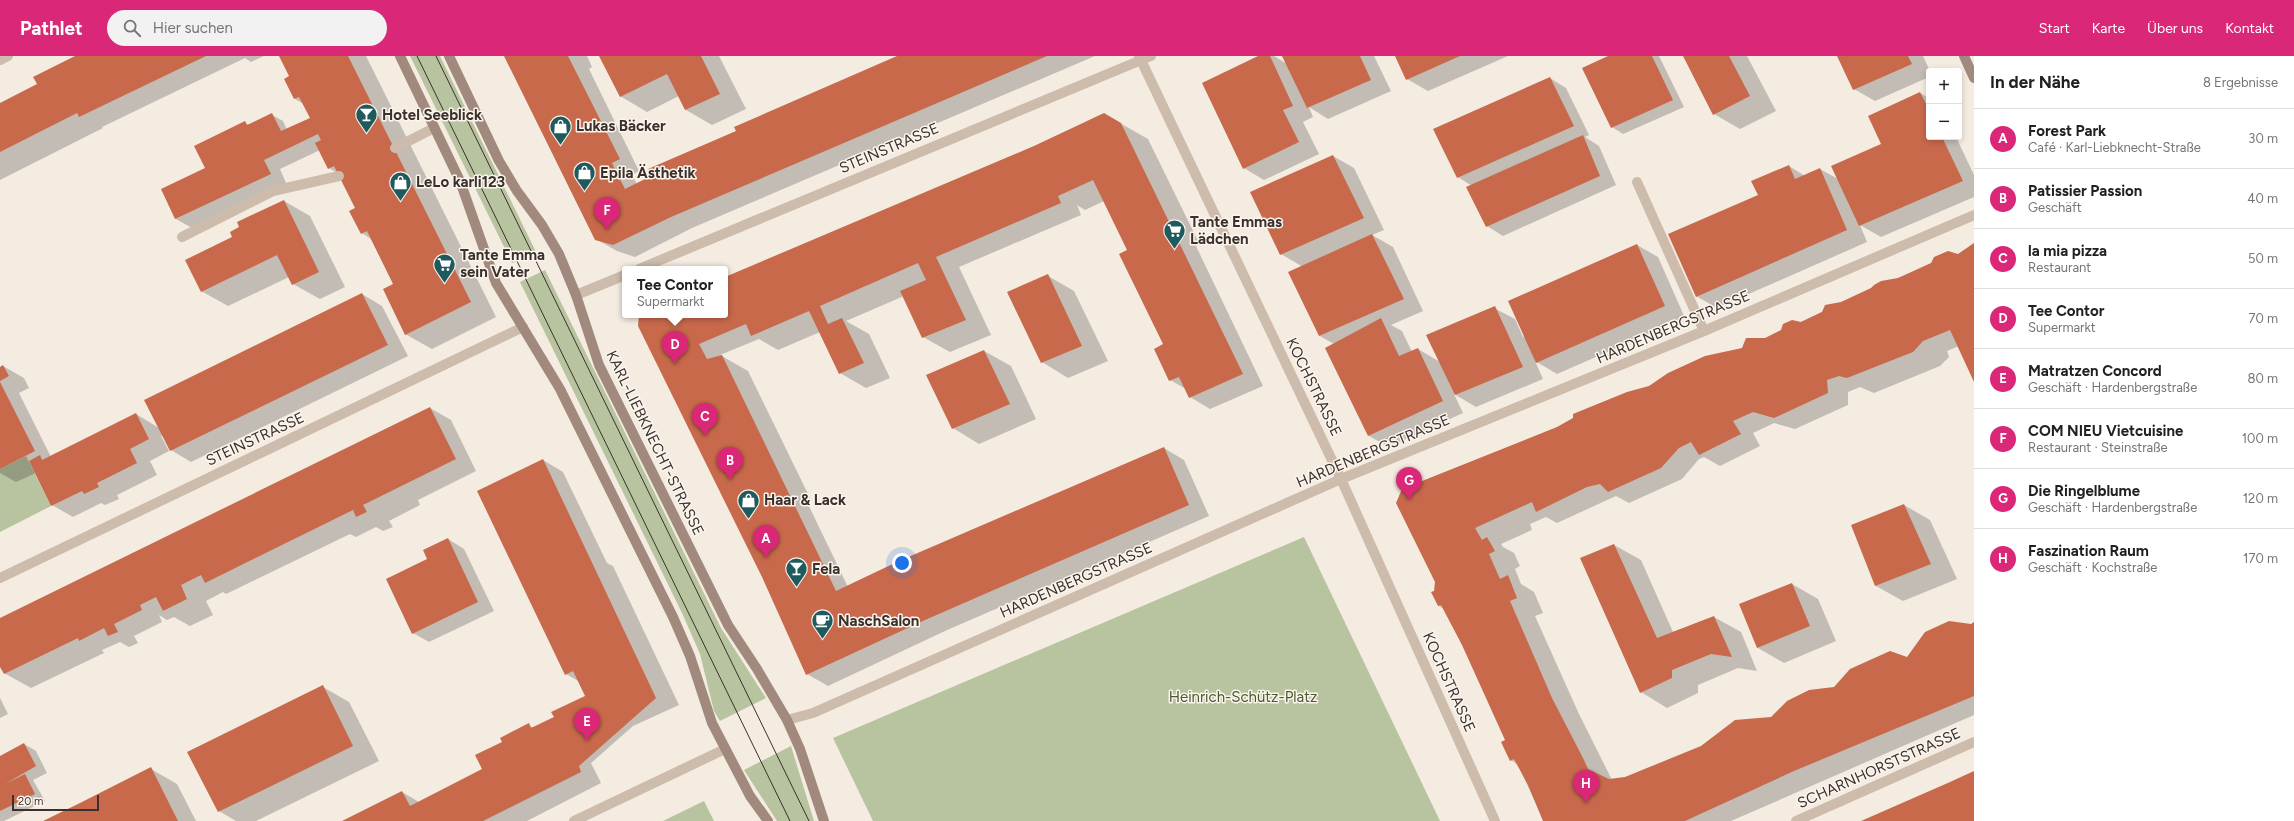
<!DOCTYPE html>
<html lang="de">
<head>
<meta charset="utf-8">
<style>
	:root { --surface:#fff; --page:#f2f2f2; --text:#202124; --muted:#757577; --line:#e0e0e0; --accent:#db2777 }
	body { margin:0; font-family:Figtree,sans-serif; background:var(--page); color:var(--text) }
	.controls { position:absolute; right:12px; top:12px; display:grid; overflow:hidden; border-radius:4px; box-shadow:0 2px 6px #0003 }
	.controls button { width:36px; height:36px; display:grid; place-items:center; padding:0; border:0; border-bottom:1px solid var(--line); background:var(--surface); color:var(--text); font:20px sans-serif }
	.scale { position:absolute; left:12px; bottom:10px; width:87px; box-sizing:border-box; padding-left:4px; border:2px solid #3b302b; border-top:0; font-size:11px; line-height:14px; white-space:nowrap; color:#3b302b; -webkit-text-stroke:3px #fbf5ee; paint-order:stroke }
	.you { position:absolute; left:902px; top:507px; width:14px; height:14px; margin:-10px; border:3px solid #fff; border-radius:50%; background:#1a73e8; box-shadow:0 0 0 6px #1a73e833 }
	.badge { display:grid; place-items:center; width:26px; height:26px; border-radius:50%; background:var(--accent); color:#fff; font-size:13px; font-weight:700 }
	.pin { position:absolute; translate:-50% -33px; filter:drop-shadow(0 1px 2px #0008) }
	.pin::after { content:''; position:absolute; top:21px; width:14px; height:12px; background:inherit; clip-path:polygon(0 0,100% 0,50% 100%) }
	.popup { position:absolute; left:622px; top:210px; width:106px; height:52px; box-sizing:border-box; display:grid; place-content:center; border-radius:4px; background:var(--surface); filter:drop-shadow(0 1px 3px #0005); font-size:13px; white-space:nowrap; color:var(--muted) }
	.popup b { font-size:15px; color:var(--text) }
	.popup::after { content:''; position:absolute; left:50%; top:100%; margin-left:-8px; border:8px solid transparent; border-top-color:var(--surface) }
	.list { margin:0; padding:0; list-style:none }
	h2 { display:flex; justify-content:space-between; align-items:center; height:52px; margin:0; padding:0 16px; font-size:17px }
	h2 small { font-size:13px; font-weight:400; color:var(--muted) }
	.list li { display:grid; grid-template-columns:26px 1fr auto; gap:12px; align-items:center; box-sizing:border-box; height:60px; padding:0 16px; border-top:1px solid var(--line) }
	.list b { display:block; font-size:15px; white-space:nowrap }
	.list p { margin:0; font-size:13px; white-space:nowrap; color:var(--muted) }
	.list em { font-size:13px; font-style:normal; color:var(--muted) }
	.icon { flex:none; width:22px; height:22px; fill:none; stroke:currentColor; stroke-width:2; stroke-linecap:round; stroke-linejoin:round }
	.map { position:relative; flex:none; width:1974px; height:765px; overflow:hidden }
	header { display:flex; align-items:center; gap:24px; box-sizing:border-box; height:56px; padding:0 20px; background:var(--accent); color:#fff }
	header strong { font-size:19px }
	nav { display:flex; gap:22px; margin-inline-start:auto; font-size:14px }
	.search { width:280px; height:36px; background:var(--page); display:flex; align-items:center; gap:10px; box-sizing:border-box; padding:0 14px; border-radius:22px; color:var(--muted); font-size:15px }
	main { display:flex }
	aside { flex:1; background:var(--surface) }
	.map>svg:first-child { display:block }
	.green { fill:#b8c4a0 }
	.shadow { fill:#0003 }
	.building { fill:#c8694b }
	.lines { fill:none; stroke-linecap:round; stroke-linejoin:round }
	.lane { stroke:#cdbbac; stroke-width:10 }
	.street { stroke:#cdbbac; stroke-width:10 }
	.secondary { stroke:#a18a7d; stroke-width:10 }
	.tram { stroke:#3b302b; stroke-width:1 }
	.labels { text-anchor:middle; stroke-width:3; stroke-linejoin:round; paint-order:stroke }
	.poi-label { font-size:15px; font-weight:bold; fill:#3b302b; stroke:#fbf5ee; text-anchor:start }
	.street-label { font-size:15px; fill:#3b302b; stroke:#fbf5ee }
	.park-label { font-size:15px; fill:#4a5a2e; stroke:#fbf5ee }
</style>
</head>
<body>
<header>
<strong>Pathlet</strong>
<div class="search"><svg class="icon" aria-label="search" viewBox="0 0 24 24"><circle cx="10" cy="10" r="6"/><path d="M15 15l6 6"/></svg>Hier suchen</div>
<nav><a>Start</a><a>Karte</a><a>Über uns</a><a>Kontakt</a></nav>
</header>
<main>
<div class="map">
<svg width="1974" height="765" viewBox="0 0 1974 765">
	<rect width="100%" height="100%" fill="#f4ebe1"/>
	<path class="green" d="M 410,0 L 440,0 L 536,196 L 512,207 Z
		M 545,214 L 721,572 L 766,642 L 720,665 L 714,655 L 700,598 L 682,557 L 520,226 Z
		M 26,400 L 51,450 L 0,476 L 0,413 Z
		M 1304,481 L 1440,765 L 873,765 L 833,682 Z
		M 791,690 L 814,765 L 777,765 L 744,714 Z
		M 704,745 L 714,765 L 663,765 Z"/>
	<path class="shadow" d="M 78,0 L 264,0 L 251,6 L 245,2 L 102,71 L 103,72 L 0,124 L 0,48 L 38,29 Z
		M 280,0 L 366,0 L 496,261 L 432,293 L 405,278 L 394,228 L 371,183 L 362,177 L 356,152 L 339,118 L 329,112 L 320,94 L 280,113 L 286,127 L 192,172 L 176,163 L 162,134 L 207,112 L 245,67 L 249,69 L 272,59 L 283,65 L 287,74 L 311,62 L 304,48 L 295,43 L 285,23 L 290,21 Z
		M 505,0 L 587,0 L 592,11 L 589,13 L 639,115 L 632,119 L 637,128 L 737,75 L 900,0 L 1095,0 L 692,172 L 635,201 L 617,195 L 596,183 Z
		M 600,0 L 719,0 L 746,53 L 712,69 L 686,54 L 679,40 L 647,56 L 620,40 Z
		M 1260,0 L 1274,0 L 1287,8 L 1283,0 L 1374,0 L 1391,35 L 1328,63 L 1309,51 L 1313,61 L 1303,66 L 1319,98 L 1264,124 L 1244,112 Z
		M 1396,0 L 1508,0 L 1428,35 L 1407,23 Z
		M 1611,0 L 1659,0 L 1684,51 L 1623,78 L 1612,71 Z
		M 1684,0 L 1747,0 L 1776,55 L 1740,73 L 1714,58 Z
		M 1838,0 L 1923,0 L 1930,15 L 1929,21 L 1875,45 L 1854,33 Z
		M 1550,22 L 1566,32 L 1589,79 L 1585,81 L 1599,90 L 1616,129 L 1503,180 L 1487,170 L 1472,130 L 1458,121 Z
		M 1920,37 L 1929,42 L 1929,81 L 1956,81 L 1974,119 L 1974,141 L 1881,181 L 1860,169 L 1867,186 L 1717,252 L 1696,240 L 1759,140 L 1789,110 L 1805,120 L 1820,113 L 1838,123 L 1883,89 Z
		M 1104,58 L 1148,83 L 1200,189 L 1196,190 L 1263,330 L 1210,353 L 1190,341 L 1186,333 L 1170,324 L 1165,289 L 1128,195 L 1104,145 L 1085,154 L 1077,149 L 1081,159 L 959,211 L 991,279 L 950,296 L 923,281 L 904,240 L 846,265 L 869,278 L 890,322 L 866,332 L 840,317 L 820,276 L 778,294 L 759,283 L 720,299 L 748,315 L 810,442 L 806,444 L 848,531 L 1164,392 L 1184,404 L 1209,460 L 945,575 L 828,630 L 807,618 L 763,521 L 639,270 L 640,259 L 725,259 L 725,222 L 1035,90 Z
		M 1333,100 L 1354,112 L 1384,174 L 1372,179 L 1393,191 L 1423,255 L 1391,269 L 1402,275 L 1412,296 L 1418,293 L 1440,306 L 1494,252 L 1515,263 L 1523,281 L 1525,280 L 1637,189 L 1658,201 L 1685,262 L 1557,318 L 1535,305 L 1543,323 L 1476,351 L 1454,338 L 1463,357 L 1389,391 L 1369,380 L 1326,292 L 1334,288 L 1320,280 L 1290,216 L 1303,211 L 1281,198 Z
		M 284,145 L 310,160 L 345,231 L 320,243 L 293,228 L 289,221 L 228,250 L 201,235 Z
		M 1974,189 L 1974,323 L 1959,290 L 1947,295 L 1949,301 L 1940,310 L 1874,337 L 1860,331 L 1848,336 L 1848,349 L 1795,373 L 1774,367 L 1753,377 L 1760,390 L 1720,410 L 1704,401 L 1699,403 L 1682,423 L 1629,447 L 1616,440 L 1557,467 L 1546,461 L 1530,468 L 1532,474 L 1501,488 L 1503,491 L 1514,497 L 1520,510 L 1515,513 L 1521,528 L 1534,536 L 1543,557 L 1535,560 L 1579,658 L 1612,724 L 1625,722 L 1772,662 L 1835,632 L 1908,602 L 1974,567 L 1974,659 L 1731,765 L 1544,765 L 1518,709 L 1511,704 L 1506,684 L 1463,589 L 1444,553 L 1439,550 L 1435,536 L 1436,526 L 1397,447 L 1558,371 L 1743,293 L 1841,247 L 1958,199 Z
		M 1048,220 L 1074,235 L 1108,305 L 1068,322 L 1042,306 Z
		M 362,238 L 382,250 L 408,300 L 191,406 L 171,394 L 163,379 L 161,380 L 169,395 L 150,405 L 157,419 L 117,439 L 119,443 L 105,449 L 101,447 L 73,461 L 52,449 L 36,417 L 16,426 L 0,417 L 0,312 L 3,310 L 24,322 L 29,332 L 19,337 L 51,401 L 136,358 L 159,372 Z
		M 984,295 L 1011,310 L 1036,363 L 979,388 L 953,372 Z
		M 430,352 L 451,364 L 476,415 L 418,444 L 420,449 L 389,465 L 393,471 L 383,475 L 376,471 L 356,481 L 350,478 L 226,538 L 223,536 L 206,545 L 213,559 L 190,570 L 174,561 L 167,564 L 159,559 L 162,566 L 134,580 L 138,587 L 129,591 L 120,586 L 102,594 L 104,597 L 31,632 L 4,617 L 0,608 L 0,564 Z
		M 543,404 L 563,416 L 607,507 L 613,510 L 679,649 L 633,670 L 591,707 L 601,727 L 527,765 L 344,765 L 402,736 L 419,746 L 483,714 L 503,686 L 528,669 L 534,672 L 588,643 L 580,626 L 566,618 L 478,435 Z
		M 1904,449 L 1930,464 L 1957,523 L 1903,545 L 1876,530 L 1852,470 Z
		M 448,483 L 464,493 L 494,555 L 429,586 L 413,577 L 429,503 Z
		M 1614,489 L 1641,504 L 1673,576 L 1714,561 L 1741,576 L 1757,615 L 1738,612 L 1698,629 L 1698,637 L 1667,652 L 1641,636 Z
		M 1792,528 L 1818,543 L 1836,585 L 1784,607 L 1758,592 Z
		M 323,631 L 349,646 L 379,705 L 256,765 L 236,765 L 219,755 Z
		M 0,642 L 8,658 L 0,662 Z
		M 24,688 L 36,695 L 47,717 L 33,724 L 45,745 L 4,765 L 0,765 L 0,701 Z
		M 151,713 L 177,728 L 196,765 L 46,765 Z"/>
	<path class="building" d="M 75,0 L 206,0 L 79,61 L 77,57 L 0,96 L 0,47 L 37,28 L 33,21 Z
		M 279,0 L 348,0 L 471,246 L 405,279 L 383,233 L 393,228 L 367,175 L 361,178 L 349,155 L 355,152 L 334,110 L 328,113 L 315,87 L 321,84 L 318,78 L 264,104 L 271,118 L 175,163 L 161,133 L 205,112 L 194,90 L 245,65 L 247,69 L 272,57 L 281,75 L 310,62 L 299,41 L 294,43 L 284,23 L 289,20 Z
		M 504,0 L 568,0 L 620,103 L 612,107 L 625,133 L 651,120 L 648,113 L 736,75 L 734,71 L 897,0 L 1047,0 L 671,161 L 613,189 L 595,184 Z
		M 599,0 L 701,0 L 720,38 L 685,54 L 667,18 L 620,41 Z
		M 1258,0 L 1270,0 L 1293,50 L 1283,54 L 1299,86 L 1243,113 L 1202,27 Z
		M 1282,0 L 1360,0 L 1371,24 L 1307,52 Z
		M 1395,0 L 1460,0 L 1406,24 Z
		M 1608,0 L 1652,0 L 1673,44 L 1611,72 L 1582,12 Z
		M 1683,0 L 1729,0 L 1750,40 L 1713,59 Z
		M 1837,0 L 1908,0 L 1912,8 L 1853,34 Z
		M 1550,21 L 1574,70 L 1457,122 L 1433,73 Z
		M 1920,36 L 1929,54 L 1929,81 L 1942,81 L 1963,125 L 1859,170 L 1831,110 L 1881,88 L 1868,60 Z
		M 1104,57 L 1121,67 L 1243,318 L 1189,342 L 1179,321 L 1169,325 L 1154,293 L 1163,288 L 1119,198 L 1127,194 L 1093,124 L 1058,140 L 1061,147 L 936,201 L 966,264 L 922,282 L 900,235 L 926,224 L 918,207 L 820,250 L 828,268 L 842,262 L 864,307 L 839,318 L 809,255 L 751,280 L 746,268 L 699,288 L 707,303 L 722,299 L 836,535 L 899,505 L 1164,391 L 1189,449 L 925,564 L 806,619 L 762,521 L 638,270 L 639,259 L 725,259 L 725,221 L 1034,90 Z
		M 1583,79 L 1600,120 L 1486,171 L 1466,131 Z
		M 1333,99 L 1364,162 L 1280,199 L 1250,136 Z
		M 1789,109 L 1795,123 L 1820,112 L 1847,174 L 1696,241 L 1668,178 L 1758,139 L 1751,125 Z
		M 284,144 L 319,216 L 292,229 L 277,199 L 201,236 L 185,204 L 232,181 L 230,176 L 239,171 L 237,166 Z
		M 1372,178 L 1404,243 L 1319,280 L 1288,216 Z
		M 1974,187 L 1974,326 L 1950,274 L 1923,285 L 1913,296 L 1847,322 L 1839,320 L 1827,324 L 1828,337 L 1774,362 L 1753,356 L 1733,365 L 1741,378 L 1699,399 L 1691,386 L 1679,392 L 1661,412 L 1608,436 L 1600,428 L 1587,431 L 1536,456 L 1532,446 L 1475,472 L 1482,484 L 1487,481 L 1495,495 L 1489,498 L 1500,523 L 1508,519 L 1517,542 L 1510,545 L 1552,642 L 1584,704 L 1588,713 L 1609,723 L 1625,721 L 1701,690 L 1735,664 L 1771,661 L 1787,645 L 1809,634 L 1834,631 L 1850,613 L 1890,595 L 1907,601 L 1925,576 L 1949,565 L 1971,568 L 1974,566 L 1974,640 L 1794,715 L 1685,765 L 1543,765 L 1528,729 L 1514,703 L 1510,705 L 1501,686 L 1505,684 L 1462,589 L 1441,549 L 1438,550 L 1431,536 L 1434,535 L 1435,526 L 1396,447 L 1402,433 L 1557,371 L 1573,362 L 1573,358 L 1627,336 L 1649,330 L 1668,317 L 1705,300 L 1742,292 L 1746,282 L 1765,282 L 1781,274 L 1783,268 L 1792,264 L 1801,266 L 1822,256 L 1825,249 L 1841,246 L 1871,232 L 1874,229 L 1881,225 L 1898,222 L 1931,207 L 1934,201 L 1948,195 L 1958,198 Z
		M 1637,188 L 1665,250 L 1536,307 L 1508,245 Z
		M 1048,218 L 1082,290 L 1041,307 L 1007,236 Z
		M 362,237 L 388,289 L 170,395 L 144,344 Z
		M 1495,250 L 1523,311 L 1455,339 L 1426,279 Z
		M 1381,262 L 1399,300 L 1418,292 L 1443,345 L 1368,380 L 1325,292 Z
		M 984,294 L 1010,348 L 952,373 L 926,319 Z
		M 3,309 L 9,320 L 0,325 L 0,311 Z
		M 0,326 L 35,395 L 0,413 Z
		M 430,351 L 456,403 L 363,449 L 367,456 L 356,461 L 353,454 L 205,527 L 201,519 L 181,529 L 187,543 L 163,555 L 156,541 L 140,549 L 142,554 L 114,568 L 118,576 L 108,580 L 104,572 L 79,585 L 78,582 L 4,618 L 0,611 L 0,562 Z
		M 136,357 L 149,383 L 130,393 L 137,407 L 97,427 L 99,431 L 84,438 L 82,435 L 51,450 L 29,405 L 40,399 L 42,404 Z
		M 543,403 L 656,642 L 579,710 L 581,716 L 483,765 L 342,765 L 402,735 L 410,750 L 482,713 L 475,699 L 502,686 L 500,682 L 529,667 L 531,672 L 554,661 L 551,656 L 585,640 L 573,615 L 565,619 L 477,435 Z
		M 1904,448 L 1931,508 L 1875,530 L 1851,469 Z
		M 448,482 L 478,546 L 412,578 L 386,523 L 427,503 L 423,494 Z
		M 1614,488 L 1657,582 L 1714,560 L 1732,601 L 1711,598 L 1672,614 L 1672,622 L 1640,637 L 1580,502 Z
		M 1792,527 L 1810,570 L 1757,592 L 1739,548 Z
		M 323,629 L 353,690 L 218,756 L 187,696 Z
		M 24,687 L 36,710 L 5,728 L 25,718 L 35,738 L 0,755 L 0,700 Z
		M 151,711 L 178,765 L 43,765 L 80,747 Z
		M 1974,715 L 1974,765 L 1861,765 L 1950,726 Z"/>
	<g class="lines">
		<path class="lane" d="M 395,92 L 434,72
			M 1637,126 L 1704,275
			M 182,181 L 273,135 L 339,120"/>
		<path class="street" d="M 1139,0 L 1341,423 L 1495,765
			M 0,4 L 8,0
			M 639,213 L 1151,0
			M 576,239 L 625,219
			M 0,522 L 523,271
			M 787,664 L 813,657 L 1341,423 L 1704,275 L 1974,159
			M 574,765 L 725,693
			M 1796,765 L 1974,686"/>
		<path class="secondary" d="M 400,0 L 460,125 L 496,227 L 560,333 L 673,561 L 690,600 L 712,667 L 750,740 L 768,765
			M 449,0 L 499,105 L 517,135 L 542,169 L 559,198 L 576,239 L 599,309 L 728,569 L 757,613 L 787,664 L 800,693 L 824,765
			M 1964,0 L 1974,22"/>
		<path class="tram" d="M 417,0 L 790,765
			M 436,0 L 809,765"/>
	</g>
	<defs>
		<symbol id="bar-pin" viewBox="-11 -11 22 30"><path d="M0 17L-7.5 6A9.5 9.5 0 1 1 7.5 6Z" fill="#1f5a5e" stroke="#fbf5ee"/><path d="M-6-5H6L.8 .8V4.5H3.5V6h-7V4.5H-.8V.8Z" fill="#fff"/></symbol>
		<symbol id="shop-pin" viewBox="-11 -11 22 30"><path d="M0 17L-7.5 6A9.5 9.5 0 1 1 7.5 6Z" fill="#1f5a5e" stroke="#fbf5ee"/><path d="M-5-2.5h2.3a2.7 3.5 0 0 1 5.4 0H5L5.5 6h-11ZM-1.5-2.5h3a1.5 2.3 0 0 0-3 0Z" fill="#fff"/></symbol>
		<symbol id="supermarket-pin" viewBox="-11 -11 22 30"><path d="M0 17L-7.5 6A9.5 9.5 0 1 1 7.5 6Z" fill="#1f5a5e" stroke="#fbf5ee"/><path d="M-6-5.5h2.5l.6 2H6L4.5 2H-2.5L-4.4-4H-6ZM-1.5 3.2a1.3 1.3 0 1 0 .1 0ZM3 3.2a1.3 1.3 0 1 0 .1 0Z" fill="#fff"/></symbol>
		<symbol id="cafe-pin" viewBox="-11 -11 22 30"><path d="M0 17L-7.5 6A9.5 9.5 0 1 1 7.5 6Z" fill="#1f5a5e" stroke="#fbf5ee"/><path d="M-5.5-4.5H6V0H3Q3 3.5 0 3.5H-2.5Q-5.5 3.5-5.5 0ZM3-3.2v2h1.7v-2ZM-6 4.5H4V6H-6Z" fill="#fff"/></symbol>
	</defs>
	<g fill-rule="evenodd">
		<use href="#bar-pin" x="354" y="46" width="25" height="34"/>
		<use href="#shop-pin" x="548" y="58" width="25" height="34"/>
		<use href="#shop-pin" x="572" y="104" width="25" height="34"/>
		<use href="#shop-pin" x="388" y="114" width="25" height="34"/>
		<use href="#supermarket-pin" x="1162" y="162" width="25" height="34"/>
		<use href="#supermarket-pin" x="432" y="196" width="25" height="34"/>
		<use href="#shop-pin" x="736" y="432" width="25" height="34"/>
		<use href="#bar-pin" x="784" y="500" width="25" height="34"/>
		<use href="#cafe-pin" x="810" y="552" width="25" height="34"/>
	</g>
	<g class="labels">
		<g class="poi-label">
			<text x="382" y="64">Hotel Seeblick</text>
			<text x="576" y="75">Lukas Bäcker</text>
			<text x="600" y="122">Epila Ästhetik</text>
			<text x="416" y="131">LeLo karli123</text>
			<text x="1190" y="171">Tante Emmas<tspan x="1190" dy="17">Lädchen</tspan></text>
			<text x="460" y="204">Tante Emma<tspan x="460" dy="17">sein Vater</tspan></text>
			<text x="764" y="449">Haar &amp; Lack</text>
			<text x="812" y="518">Fela</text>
			<text x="838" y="570">NaschSalon</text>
		</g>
		<g class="street-label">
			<text transform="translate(889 92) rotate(-23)" y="5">STEINSTRASSE</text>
			<text transform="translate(1673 271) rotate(-23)" y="5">HARDENBERGSTRASSE</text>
			<text transform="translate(1314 331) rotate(64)" y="5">KOCHSTRASSE</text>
			<text transform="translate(255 383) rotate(-25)" y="5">STEINSTRASSE</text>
			<text transform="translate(655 387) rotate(64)" y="5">KARL-LIEBKNECHT-STRASSE</text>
			<text transform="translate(1373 395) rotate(-23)" y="5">HARDENBERGSTRASSE</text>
			<text transform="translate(1076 524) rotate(-24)" y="5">HARDENBERGSTRASSE</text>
			<text transform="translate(1449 626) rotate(66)" y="5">KOCHSTRASSE</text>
			<text transform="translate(1879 712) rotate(-24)" y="5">SCHARNHORSTSTRASSE</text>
		</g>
		<g class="park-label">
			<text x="1243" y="646">Heinrich-Schütz-Platz</text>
		</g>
	</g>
</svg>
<div class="controls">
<button>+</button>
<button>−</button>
</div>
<div class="scale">20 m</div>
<div class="you"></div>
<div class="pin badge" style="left:766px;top:502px">A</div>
<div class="pin badge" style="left:730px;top:424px">B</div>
<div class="pin badge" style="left:705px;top:380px">C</div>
<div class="pin badge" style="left:675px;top:308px">D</div>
<div class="popup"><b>Tee Contor</b>Supermarkt</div>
<div class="pin badge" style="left:587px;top:685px">E</div>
<div class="pin badge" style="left:607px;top:174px">F</div>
<div class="pin badge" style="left:1409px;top:444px">G</div>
<div class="pin badge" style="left:1586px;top:747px">H</div>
</div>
<aside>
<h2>In der Nähe<small>8 Ergebnisse</small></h2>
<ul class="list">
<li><span class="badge">A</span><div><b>Forest Park</b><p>Café · Karl-Liebknecht-Straße</p></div><em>30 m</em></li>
<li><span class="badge">B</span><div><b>Patissier Passion</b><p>Geschäft</p></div><em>40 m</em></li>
<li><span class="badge">C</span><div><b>la mia pizza</b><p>Restaurant</p></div><em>50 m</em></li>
<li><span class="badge">D</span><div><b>Tee Contor</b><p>Supermarkt</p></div><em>70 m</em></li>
<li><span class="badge">E</span><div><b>Matratzen Concord</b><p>Geschäft · Hardenbergstraße</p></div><em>80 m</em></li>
<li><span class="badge">F</span><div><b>COM NIEU Vietcuisine</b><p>Restaurant · Steinstraße</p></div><em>100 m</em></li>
<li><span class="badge">G</span><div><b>Die Ringelblume</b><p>Geschäft · Hardenbergstraße</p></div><em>120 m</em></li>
<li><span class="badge">H</span><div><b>Faszination Raum</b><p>Geschäft · Kochstraße</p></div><em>170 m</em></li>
</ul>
</aside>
</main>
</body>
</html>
